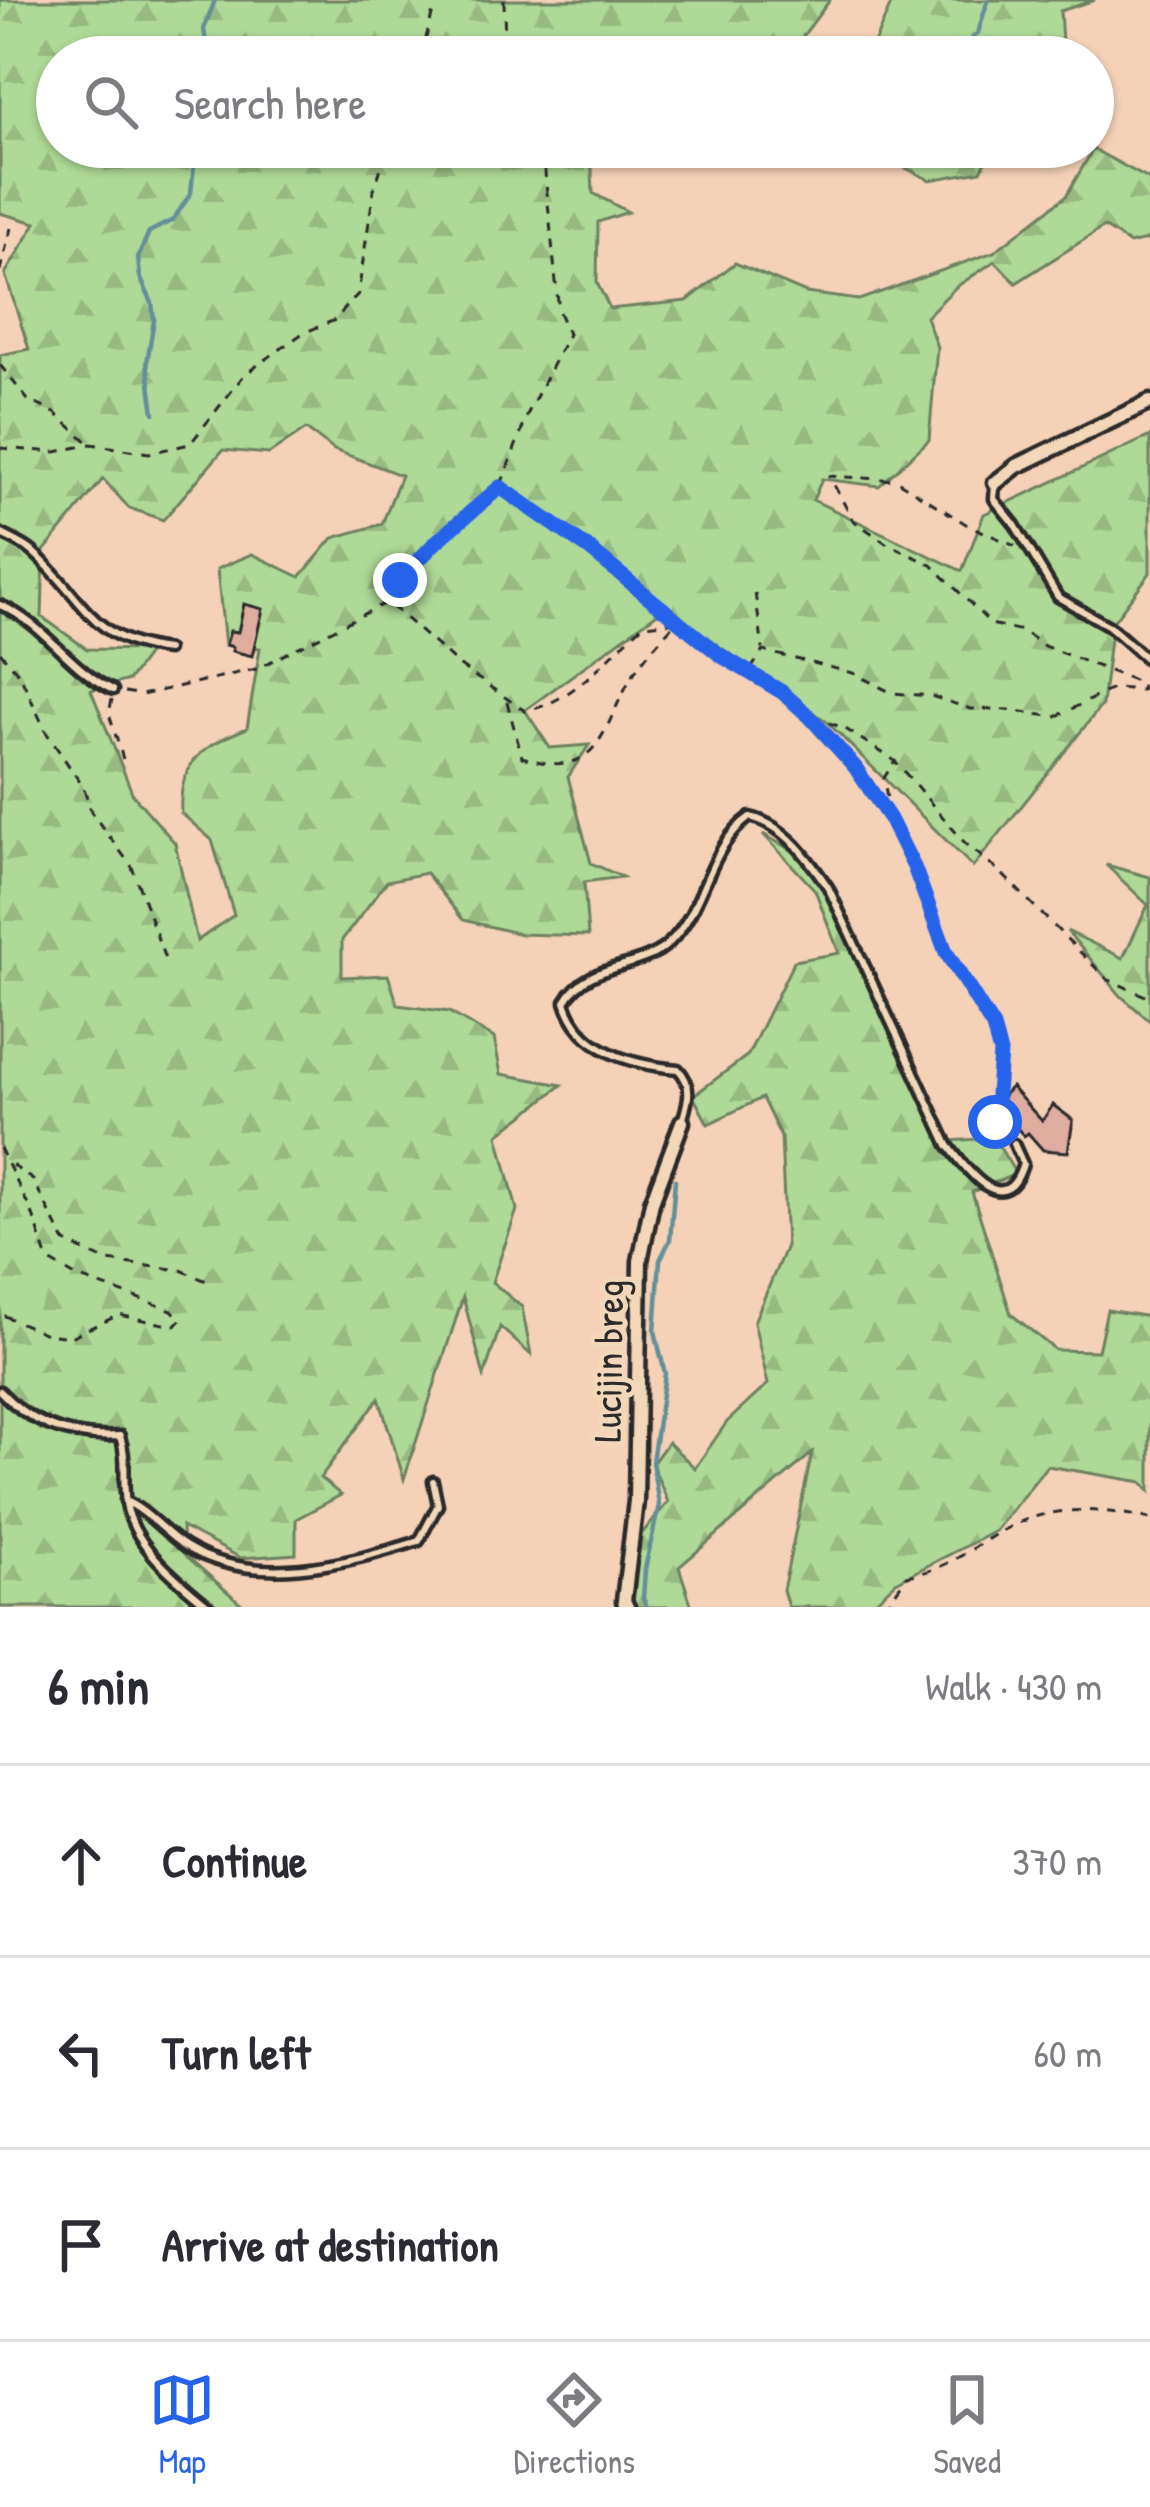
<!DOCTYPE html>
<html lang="en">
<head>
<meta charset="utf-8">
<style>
	:root { --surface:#fff; --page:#f7f7f7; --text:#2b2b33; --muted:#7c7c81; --line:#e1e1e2; --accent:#2563eb }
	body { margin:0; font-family:"Patrick Hand",sans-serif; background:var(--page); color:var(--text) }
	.stop { position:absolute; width:36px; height:36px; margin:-27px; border:9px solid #2563eb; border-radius:50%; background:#fff }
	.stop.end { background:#2563eb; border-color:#fff; box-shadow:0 3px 12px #0008 }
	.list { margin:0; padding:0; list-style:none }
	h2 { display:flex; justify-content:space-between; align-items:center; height:156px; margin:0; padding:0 48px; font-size:51px }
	h2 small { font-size:39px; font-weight:400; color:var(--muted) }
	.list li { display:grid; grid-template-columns:78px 1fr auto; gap:36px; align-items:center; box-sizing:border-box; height:192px; padding:0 48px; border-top:3px solid var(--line) }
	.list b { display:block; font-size:45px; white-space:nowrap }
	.list em { font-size:39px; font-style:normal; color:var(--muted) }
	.icon { flex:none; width:66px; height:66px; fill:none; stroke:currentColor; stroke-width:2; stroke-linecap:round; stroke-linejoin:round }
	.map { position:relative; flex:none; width:1150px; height:1607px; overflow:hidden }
	.search { position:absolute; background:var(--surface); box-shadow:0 3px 9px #0004; left:36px; right:36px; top:36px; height:132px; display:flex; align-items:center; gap:30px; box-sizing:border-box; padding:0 42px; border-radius:66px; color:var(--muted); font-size:45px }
	.sheet { height:732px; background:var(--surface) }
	nav { display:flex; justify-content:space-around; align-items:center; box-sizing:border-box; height:168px; border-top:3px solid var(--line); background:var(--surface); font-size:33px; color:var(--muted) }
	nav a { display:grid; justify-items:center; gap:6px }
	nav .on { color:var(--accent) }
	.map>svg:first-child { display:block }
	.forest { fill:url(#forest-firs); stroke:#6d8260; stroke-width:3; fill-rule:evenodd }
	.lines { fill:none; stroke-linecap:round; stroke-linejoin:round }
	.stream { stroke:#62909a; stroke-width:4.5 }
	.building { fill:#dfada0; stroke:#2b2b2b; stroke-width:3 }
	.lane-casing { stroke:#2b2b2b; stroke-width:15 }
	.street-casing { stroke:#2b2b2b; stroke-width:21 }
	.path { stroke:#2b2b2b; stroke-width:3; stroke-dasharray:9 9; stroke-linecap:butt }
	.lane { stroke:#f2d8b9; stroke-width:6 }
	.street { stroke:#f2d8b9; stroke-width:12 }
	.route { stroke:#2563eb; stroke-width:15 }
	.labels { text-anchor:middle; stroke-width:10; stroke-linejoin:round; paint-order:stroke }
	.street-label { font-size:39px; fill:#2b2b2b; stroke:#f2d8b9 }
</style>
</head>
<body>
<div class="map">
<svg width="1150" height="1607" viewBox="0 0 1150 1607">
	<defs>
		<pattern id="forest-firs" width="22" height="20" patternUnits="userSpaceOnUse" patternTransform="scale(3)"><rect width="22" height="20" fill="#afd996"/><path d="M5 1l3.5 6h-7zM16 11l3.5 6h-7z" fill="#97ba81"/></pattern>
	</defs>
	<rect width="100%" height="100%" fill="#f5d1b7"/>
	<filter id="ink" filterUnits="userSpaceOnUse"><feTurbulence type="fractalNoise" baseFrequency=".00833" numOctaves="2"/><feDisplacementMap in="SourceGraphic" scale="24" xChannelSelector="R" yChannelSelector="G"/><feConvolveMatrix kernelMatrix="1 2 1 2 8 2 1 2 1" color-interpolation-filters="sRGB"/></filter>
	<g filter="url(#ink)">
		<path class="forest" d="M 0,0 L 830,0 L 787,57 L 57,57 L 57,147 L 591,147 L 593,193 L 628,212 L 598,222 L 597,283 L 610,309 L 687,301 L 735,263 L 806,293 L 859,300 L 994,252 L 1066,196 L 1093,149 L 1150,180 L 1150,239 L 1130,244 L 1104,227 L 1016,283 L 995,261 L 956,287 L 926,317 L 937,347 L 929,440 L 879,486 L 822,479 L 813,500 L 962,571 L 984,514 L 1150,436 L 1150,573 L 1112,623 L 1102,705 L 973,867 L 827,722 L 664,608 L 525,710 L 550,748 L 589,745 L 568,777 L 591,863 L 622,877 L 584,882 L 588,936 L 521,934 L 463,920 L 426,873 L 387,881 L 342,940 L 342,977 L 388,975 L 398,1005 L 449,1012 L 494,1038 L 501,1074 L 562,1085 L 498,1135 L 517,1210 L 492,1282 L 522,1307 L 531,1355 L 500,1327 L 484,1376 L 463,1297 L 404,1479 L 379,1398 L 320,1478 L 341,1495 L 296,1519 L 296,1554 L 241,1558 L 182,1527 L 183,1553 L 245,1607 L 0,1607 L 0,355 L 29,349 L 5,274 L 36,223 L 0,213 ZM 306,429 L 334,450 L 401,475 L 382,524 L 333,538 L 300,577 L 252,554 L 217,569 L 225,645 L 260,648 L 247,728 C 203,746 178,761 181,813 L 212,840 L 234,915 L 197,941 L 175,843 L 133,795 L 91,690 L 129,680 L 151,650 L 87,649 L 42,617 L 44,551 L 103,479 L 129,508 L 163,520 L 223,450 L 269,454 Z
			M 893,0 L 1095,0 L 1060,11 L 1063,57 L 868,57 Z
			M 871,147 L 993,147 L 981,171 L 930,180 L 875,153 Z
			M 763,834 L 809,860 L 949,1141 L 994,1138 L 1016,1174 L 972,1192 L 1011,1314 L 1055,1350 L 1098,1351 L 1107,1310 L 1150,1317 L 1150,1491 L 1142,1482 L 1047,1466 L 995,1531 L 896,1582 L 869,1607 L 788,1607 L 783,1590 L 812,1453 L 679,1567 L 692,1607 L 621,1607 L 630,1548 L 668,1502 L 652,1464 L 668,1442 L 695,1468 L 727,1422 L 768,1384 L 754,1322 L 786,1246 L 781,1137 L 762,1098 L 708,1124 L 693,1096 L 748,1055 L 794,961 L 839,953 L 815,890 Z
			M 1106,865 L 1150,877 L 1150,1021 L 1121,996 L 1067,931 L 1123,958 L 1148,905 Z"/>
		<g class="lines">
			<path class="stream" d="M 208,57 L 204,29 L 215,0
				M 962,57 L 962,49 L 978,33 L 988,0
				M 154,413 L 147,362 L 154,320 L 152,303 L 140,277 L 138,258 L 149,232 L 173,220 L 191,193 L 196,147
				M 647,1607 L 643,1599 L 645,1569 L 659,1505 L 652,1462 L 665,1374 L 655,1331 L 660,1260 L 670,1240 L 675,1180"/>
		</g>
		<path class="building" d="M 244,604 L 263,609 L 252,656 L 232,651 L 233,647 L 226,645 L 230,631 L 238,632 Z
			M 1011,1087 L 1042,1121 L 1053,1105 L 1073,1120 L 1068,1152 L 1043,1150 L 1028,1133 L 1024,1136 L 995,1103 Z"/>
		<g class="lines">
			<defs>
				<path id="lane" d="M 995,483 L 994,499 L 1015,525 L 1058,597 L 1109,626 L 1150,662
					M 0,533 C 11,539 24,544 33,552 C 84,597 89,641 167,650
					M 0,605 C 45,624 70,670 113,690
					M 682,1122 C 688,1101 694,1086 678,1069 C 633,1065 580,1052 565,1002 C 589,960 639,972 669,943 C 707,906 707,847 750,817 C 785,825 808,858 828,887 L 948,1145 C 965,1168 1005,1223 1023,1164 L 1014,1144
					M 0,1391 C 32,1426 72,1439 120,1436 C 128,1460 122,1479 126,1503 C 132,1545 179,1582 210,1607
					M 125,1501 C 148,1511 164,1533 185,1546 C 255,1589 345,1564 419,1541 L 438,1505 L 433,1481"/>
				<path id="street" d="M 995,483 L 1017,466 L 1150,402
					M 627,1607 L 624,1601 L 636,1501 L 640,1261 L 652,1202 L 682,1122"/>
			</defs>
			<use href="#lane" class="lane-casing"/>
			<use href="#street" class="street-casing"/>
			<path class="path" d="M 504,0 L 505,57
				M 421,57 L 436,0
				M 0,271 L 11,228
				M 0,365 L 28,400 L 55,413 L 89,443
				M 0,448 L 56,452 L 91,444 L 149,453 L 190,444 L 244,375 L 303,333 L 335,320 L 358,294 L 374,189 L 388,147
				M 501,485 L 529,411 L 568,334 L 559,312 L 544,163 L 535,147
				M 755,593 L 763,649
				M 387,602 C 416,554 459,522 501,487 L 588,548 L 720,655 L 782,691 L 855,767 L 890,819 L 914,867 L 946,952 L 993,1027 L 1001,1068 L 994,1100 L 995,1122 L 1008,1138
				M 0,652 L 20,675 L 46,732 L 84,788 L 91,812 L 132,867 L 165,959
				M 751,669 L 763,651 L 853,673 L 892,693 L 931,696 L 971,709 L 1010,710 L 1055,717 L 1114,688 L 1142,690 L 1141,683 L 1044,646 L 1022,631 L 991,624 L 932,565 L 886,543 L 853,520 L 829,476 L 896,480 L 966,524 L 1015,546
				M 125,692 L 142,695 L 256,669 L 387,602 L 460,666 L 525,711 C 576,701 606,657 643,625 L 674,622
				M 112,699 L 109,714 L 123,759
				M 507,702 L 522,757 C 597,781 600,736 628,683 C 641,660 657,643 674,624
				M 812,717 L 844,728 L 895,761 L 965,843 L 999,871 L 1107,979 L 1150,998
				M 889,815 L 884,778 L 894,762
				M 0,1148 L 33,1215 L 48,1260 L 77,1277 L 172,1310 L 181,1320 L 174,1326 L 119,1315 L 70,1337 L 46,1334 L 0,1314
				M 12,1165 L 33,1180 L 65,1242 L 107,1261 L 181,1270 L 211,1283
				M 894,1607 L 890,1600 L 907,1576 C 956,1568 976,1541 1018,1523 C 1058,1505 1109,1509 1150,1519"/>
			<use href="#lane" class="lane"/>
			<use href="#street" class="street"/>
		</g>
	</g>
	<g class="lines" filter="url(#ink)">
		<path class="route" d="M 400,580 L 436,542 L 500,487 L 588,548 L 720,655 L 782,692 L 810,717 L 855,767 L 890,819 L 914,867 L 946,952 L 993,1027 L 1000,1053 L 995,1122"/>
	</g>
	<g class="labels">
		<g class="street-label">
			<text transform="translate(608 1361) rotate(-89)" y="14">Lucijin breg</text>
		</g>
	</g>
</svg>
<div class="stop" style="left:995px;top:1122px"></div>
<div class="stop end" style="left:400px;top:580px"></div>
<div class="search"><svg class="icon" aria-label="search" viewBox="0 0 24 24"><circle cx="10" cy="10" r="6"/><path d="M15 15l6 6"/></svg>Search here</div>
</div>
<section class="sheet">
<h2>6 min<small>Walk · 430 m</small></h2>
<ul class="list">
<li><svg class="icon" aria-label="ahead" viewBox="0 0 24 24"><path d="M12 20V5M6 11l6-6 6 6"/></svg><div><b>Continue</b></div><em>370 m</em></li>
<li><svg class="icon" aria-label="left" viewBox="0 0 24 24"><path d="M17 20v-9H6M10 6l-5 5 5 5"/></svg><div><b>Turn left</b></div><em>60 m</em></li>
<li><svg class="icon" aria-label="arrive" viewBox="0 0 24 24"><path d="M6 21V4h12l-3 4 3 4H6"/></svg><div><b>Arrive at destination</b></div></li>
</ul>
</section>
<nav>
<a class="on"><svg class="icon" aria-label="map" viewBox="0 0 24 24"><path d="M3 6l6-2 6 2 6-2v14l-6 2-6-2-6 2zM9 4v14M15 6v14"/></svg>Map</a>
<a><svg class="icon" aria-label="directions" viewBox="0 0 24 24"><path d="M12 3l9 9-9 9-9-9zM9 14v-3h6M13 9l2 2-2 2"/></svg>Directions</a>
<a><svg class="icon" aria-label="saved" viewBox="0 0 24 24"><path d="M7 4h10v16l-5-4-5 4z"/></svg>Saved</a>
</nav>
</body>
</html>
